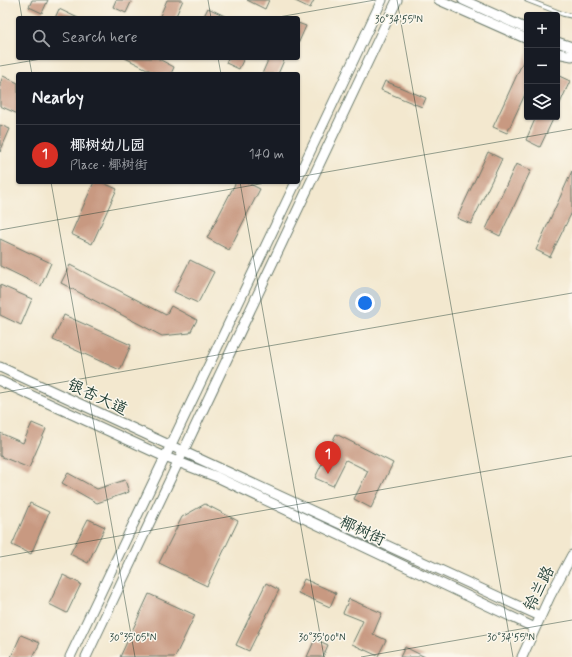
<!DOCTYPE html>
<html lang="en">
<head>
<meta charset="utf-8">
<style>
	:root { --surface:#171b24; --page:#242831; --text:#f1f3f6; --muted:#9ea1a6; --line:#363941; --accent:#d93025 }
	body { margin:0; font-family:Mynerve,"LXGW WenKai TC",sans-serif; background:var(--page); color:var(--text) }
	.controls { position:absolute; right:12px; top:12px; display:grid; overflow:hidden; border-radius:4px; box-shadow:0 1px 3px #0004 }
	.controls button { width:36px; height:36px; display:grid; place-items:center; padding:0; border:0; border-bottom:1px solid var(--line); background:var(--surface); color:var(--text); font:20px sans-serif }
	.you { position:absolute; left:365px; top:303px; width:14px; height:14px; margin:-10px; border:3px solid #fff; border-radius:50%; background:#1a73e8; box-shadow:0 0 0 6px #1a73e833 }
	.badge { display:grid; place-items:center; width:26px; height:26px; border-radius:50%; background:var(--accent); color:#fff; font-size:13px; font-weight:700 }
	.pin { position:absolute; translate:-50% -33px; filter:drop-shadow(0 1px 2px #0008) }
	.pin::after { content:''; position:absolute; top:21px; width:14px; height:12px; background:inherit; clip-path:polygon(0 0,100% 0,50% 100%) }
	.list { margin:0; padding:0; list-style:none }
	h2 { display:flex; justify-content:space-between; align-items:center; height:52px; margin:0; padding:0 16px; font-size:17px }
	h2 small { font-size:13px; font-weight:400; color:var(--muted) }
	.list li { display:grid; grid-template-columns:26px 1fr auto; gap:12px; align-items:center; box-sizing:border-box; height:60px; padding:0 16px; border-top:1px solid var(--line) }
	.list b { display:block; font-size:15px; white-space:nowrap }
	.list p { margin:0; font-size:13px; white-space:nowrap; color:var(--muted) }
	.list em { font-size:13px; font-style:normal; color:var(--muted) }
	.icon { flex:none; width:22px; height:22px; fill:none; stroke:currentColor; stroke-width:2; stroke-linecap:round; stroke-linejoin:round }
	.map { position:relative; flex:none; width:572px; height:657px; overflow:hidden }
	.search { position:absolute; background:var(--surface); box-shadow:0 1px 3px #0004; left:16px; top:16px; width:284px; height:44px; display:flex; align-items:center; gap:10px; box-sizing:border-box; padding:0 14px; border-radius:4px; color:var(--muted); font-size:15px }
	.panel { position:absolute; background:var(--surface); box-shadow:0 1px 3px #0004; left:16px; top:72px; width:284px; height:112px; border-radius:4px }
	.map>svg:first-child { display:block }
	.building { fill:#c89981 }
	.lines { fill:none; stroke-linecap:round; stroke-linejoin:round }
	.service-casing { stroke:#69796a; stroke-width:5.5 }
	.tertiary-casing { stroke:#69796a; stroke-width:11 }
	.service { stroke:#fff; stroke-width:3.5 }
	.tertiary { stroke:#fff; stroke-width:9 }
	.ticks { fill:none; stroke:#1f3d34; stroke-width:1; stroke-opacity:0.45 }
	.labels { text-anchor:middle; stroke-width:3; stroke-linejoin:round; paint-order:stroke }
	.street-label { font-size:16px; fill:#1f3d34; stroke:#fbf7ec }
	.ticks-label { font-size:10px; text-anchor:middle; fill:#1f3d34; stroke:#fbf7ec; stroke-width:3; stroke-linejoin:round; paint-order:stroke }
</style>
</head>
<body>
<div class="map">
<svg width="572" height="657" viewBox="0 0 572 657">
	<rect width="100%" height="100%" fill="#fbf7ec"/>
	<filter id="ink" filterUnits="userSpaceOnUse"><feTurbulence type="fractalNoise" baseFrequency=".025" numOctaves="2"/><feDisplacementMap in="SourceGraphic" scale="8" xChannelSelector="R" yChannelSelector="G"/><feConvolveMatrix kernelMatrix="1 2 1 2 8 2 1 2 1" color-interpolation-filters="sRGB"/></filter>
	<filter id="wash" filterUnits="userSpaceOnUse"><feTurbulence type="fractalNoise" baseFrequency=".012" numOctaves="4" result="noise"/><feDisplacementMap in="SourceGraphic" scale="16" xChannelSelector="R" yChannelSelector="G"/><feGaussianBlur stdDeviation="0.9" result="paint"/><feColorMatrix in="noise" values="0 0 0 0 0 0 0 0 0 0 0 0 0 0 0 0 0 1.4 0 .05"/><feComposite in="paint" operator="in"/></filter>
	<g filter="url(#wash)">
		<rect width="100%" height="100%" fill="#f3e8cf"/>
		<g id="blocks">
			<path class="building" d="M 32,0 L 48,0 L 42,13 L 29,7 Z
				M 116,0 L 132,0 L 126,13 L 113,7 Z
				M 167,0 L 183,0 L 175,18 L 159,18 Z
				M 247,0 L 269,0 L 265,9 Z
				M 293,0 L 314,0 L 310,8 Z
				M 208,8 L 229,18 L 203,18 Z
				M 59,9 L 78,18 L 55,18 Z
				M 298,23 L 306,26 L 298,44 Z
				M 527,53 L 527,90 L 507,133 L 493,127 Z
				M 125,58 L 157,58 L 174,67 L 171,74 L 157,74 Z
				M 228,58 L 244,58 L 239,69 L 226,63 Z
				M 269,58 L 285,58 L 278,74 L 262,74 Z
				M 557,75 L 570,81 L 557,110 Z
				M 3,76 L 18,83 L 18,114 L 0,106 L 0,84 Z
				M 385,81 L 426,98 L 422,107 L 381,90 Z
				M 536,117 L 554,117 L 540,147 L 526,140 Z
				M 0,125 L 10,129 L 0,152 Z
				M 488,152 L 502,159 L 471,224 L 457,218 Z
				M 516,164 L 531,170 L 500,236 L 486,229 Z
				M 572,171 L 572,212 L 550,257 L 536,250 Z
				M 94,182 L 101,182 L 117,189 L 92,244 L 71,234 Z
				M 236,182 L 246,182 L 260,189 L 229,250 L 207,238 Z
				M 0,239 L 51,263 L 41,286 L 0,266 Z
				M 190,260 L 214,272 L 198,303 L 174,292 Z
				M 70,265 L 166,315 L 171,306 L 197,320 L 190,333 L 162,336 L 61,283 Z
				M 0,285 L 32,299 L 21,325 L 0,315 Z
				M 64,315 L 131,345 L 120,370 L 53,340 Z
				M 32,423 L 46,429 L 29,468 L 0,456 L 0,433 L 23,443 Z
				M 336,434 L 393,463 L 371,508 L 354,499 L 368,471 L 346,460 L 333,486 L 315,478 Z
				M 68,473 L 97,489 L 125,480 L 129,492 L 97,503 L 62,483 Z
				M 30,503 L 49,512 L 31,554 L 12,545 Z
				M 205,504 L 238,521 L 207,586 L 159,563 L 182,517 Z
				M 88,519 L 105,527 L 88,563 L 70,554 Z
				M 63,575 L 81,584 L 67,613 L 49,604 Z
				M 304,579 L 336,593 L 330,607 L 298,593 Z
				M 266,583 L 279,590 L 249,651 L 236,645 Z
				M 149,594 L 195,615 L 175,657 L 120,657 Z
				M 349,599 L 382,613 L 373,634 L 386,640 L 378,656 L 352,644 L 363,621 L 343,613 Z
				M 21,635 L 40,643 L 33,657 L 11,657 Z
				M 315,639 L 328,645 L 323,657 L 307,657 Z
				M 405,647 L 425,657 L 400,657 Z"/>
		</g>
	</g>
	<g filter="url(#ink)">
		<use href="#blocks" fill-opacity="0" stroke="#69796a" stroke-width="1"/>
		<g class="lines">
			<defs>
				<path id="service" d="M 527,0 L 563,14 L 572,16"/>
				<path id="tertiary" d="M 439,0 L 527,39
					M 463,0 L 527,29
					M 557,42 L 572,47
					M 557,53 L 572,56
					M 298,177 L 382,0
					M 0,367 L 540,616
					M 0,381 L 165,457 L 217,477 L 535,628
					M 70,657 L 296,182
					M 86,657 L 397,0
					M 522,657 L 550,596 L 572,555"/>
			</defs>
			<use href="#service" class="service-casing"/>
			<use href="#tertiary" class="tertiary-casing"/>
			<use href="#service" class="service"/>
			<use href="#tertiary" class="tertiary"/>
		</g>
	</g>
	<path class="ticks" d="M 19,0 L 22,18M 208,0 L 211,18M 397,0 L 513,657M 273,18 L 375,0M 29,58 L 32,74M 218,58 L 221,74M 0,66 L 47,58M 298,177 L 572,129M 51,182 L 135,657M 240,182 L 324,657M 0,230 L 271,182M 0,393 L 572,293M 0,557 L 572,456M 361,657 L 572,620"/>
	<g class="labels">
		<g class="street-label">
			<text transform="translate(98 396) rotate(25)" y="6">银杏大道</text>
			<text transform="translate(363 530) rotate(25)" y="6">椰树街</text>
			<text transform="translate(538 588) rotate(-63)" y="6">铃兰路</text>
		</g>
	</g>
	<g class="ticks-label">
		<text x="399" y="23">30°34'55"N</text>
		<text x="133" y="641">30°35'05"N</text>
		<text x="322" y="641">30°35'00"N</text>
		<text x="511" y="641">30°34'55"N</text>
	</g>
</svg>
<div class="controls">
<button>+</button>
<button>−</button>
<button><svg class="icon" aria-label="layers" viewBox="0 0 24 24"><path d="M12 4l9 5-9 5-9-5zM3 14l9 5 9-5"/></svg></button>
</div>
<div class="you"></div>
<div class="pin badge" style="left:328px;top:474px">1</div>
<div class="search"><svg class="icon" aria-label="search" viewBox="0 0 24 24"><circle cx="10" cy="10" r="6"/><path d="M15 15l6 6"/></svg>Search here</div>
<section class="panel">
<h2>Nearby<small></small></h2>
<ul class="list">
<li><span class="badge">1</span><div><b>椰树幼儿园</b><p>Place · 椰树街</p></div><em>140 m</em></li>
</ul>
</section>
</div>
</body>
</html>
